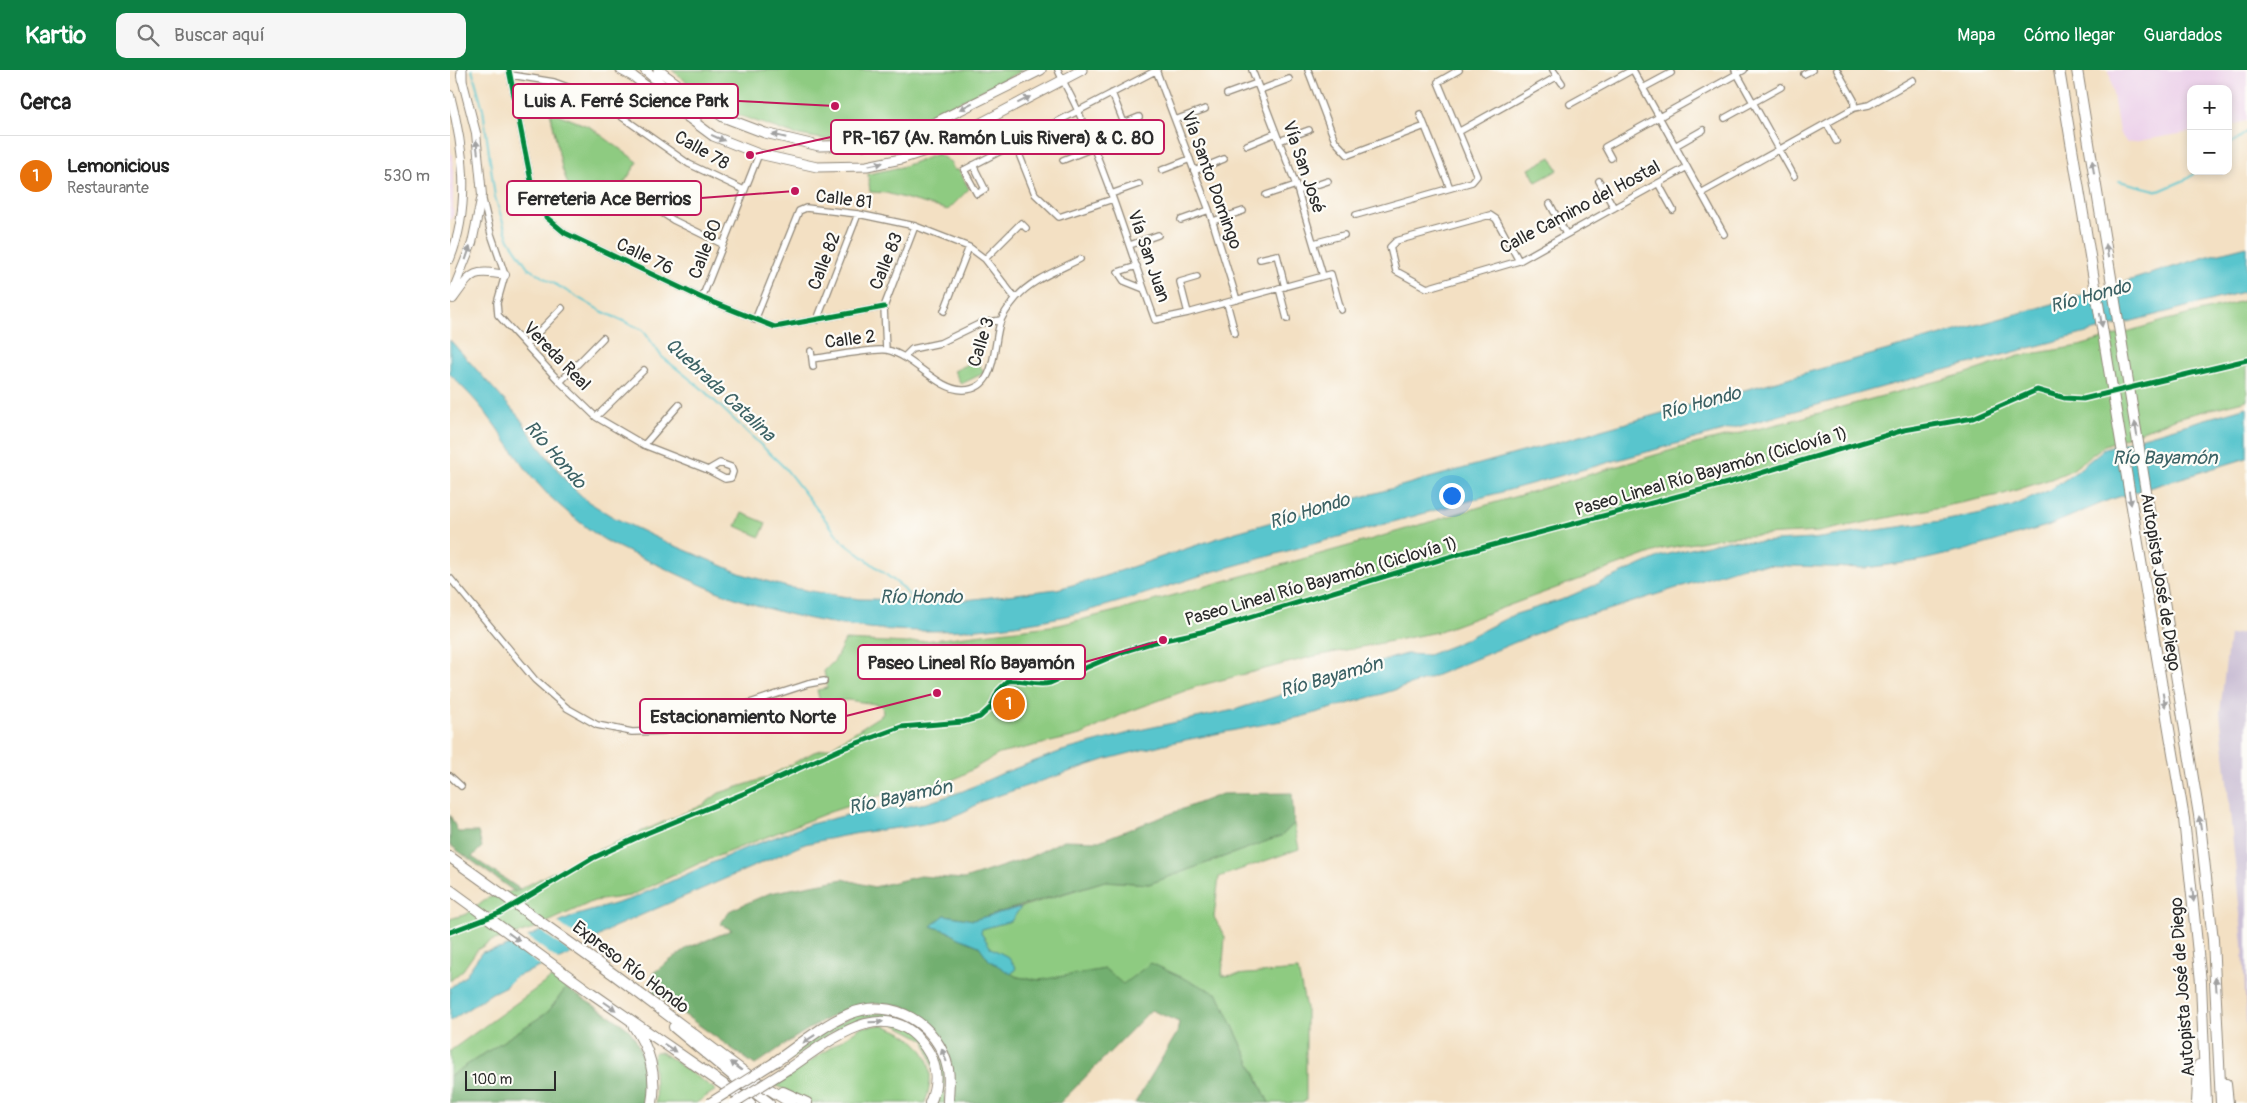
<!DOCTYPE html>
<html lang="es">
<head>
<meta charset="utf-8">
<style>
	:root { --surface:#fff; --page:#f6f6f6; --text:#222; --muted:#767676; --line:#e0e0e0; --accent:#0b8043 }
	body { margin:0; font-family:Pangolin,sans-serif; background:var(--page); color:var(--text) }
	.controls { position:absolute; right:15px; top:15px; display:grid; overflow:hidden; border-radius:10px; box-shadow:0 2px 8px #0003 }
	.controls button { width:45px; height:45px; display:grid; place-items:center; padding:0; border:0; border-bottom:1px solid var(--line); background:var(--surface); color:var(--text); font:25px sans-serif }
	.scale { position:absolute; left:15px; bottom:12px; width:91px; box-sizing:border-box; padding-left:5px; border:2px solid #2b2b2b; border-top:0; font-size:14px; line-height:18px; white-space:nowrap; color:#2b2b2b; -webkit-text-stroke:4px #fdfcf7; paint-order:stroke }
	.you { position:absolute; left:1001px; top:425px; width:18px; height:18px; margin:-12px; border:4px solid #fff; border-radius:50%; background:#1a73e8; box-shadow:0 0 0 8px #1a73e833 }
	.badge { display:grid; place-items:center; width:32px; height:32px; border-radius:50%; background:var(--accent); color:#fff; font-size:16px; font-weight:700 }
	.pin { position:absolute; translate:-50% -50%; border:2px solid #fff; box-shadow:0 1px 5px #0006 }
	.list { margin:0; padding:0; list-style:none }
	h2 { display:flex; justify-content:space-between; align-items:center; height:65px; margin:0; padding:0 20px; font-size:21px }
	h2 small { font-size:16px; font-weight:400; color:var(--muted) }
	.list li { display:grid; grid-template-columns:32px 1fr auto; gap:15px; align-items:center; box-sizing:border-box; height:80px; padding:0 20px; border-top:1px solid var(--line) }
	.list b { display:block; font-size:19px; white-space:nowrap }
	.list p { margin:0; font-size:16px; white-space:nowrap; color:var(--muted) }
	.list em { font-size:16px; font-style:normal; color:var(--muted) }
	.icon { flex:none; width:28px; height:28px; fill:none; stroke:currentColor; stroke-width:2; stroke-linecap:round; stroke-linejoin:round }
	.map { position:relative; flex:none; width:1797px; height:1033px; overflow:hidden }
	header { display:flex; align-items:center; gap:30px; box-sizing:border-box; height:70px; padding:0 25px; background:var(--accent); color:#fff }
	header strong { font-size:24px }
	nav { display:flex; gap:28px; margin-inline-start:auto; font-size:18px }
	.search { width:350px; height:45px; background:var(--page); display:flex; align-items:center; gap:12px; box-sizing:border-box; padding:0 18px; border-radius:10px; color:var(--muted); font-size:19px }
	main { display:flex }
	aside { flex:1; background:var(--surface) }
	.map>svg:first-child { display:block }
	.built { fill:#ecd1ea }
	.industrial { fill:#cbbfd5 }
	.green { fill:#8ecb81; stroke:#5c7b56 }
	.forest { fill:#72af6f; stroke:#4e6d4d }
	.water { fill:#58c5cd; stroke:#42787c }
	.pier { fill:#f3e0c3 }
	.lines { fill:none; stroke-linecap:round; stroke-linejoin:round }
	.stream { stroke:#58c5cd; stroke-width:2 }
	.minor-casing { stroke:#8f8677; stroke-width:8 }
	.secondary-casing { stroke:#8f8677; stroke-width:10 }
	.primary-casing { stroke:#8f8677; stroke-width:11 }
	.motorway-casing { stroke:#8f8677; stroke-width:12 }
	.minor { stroke:#fff; stroke-width:5.5 }
	.secondary { stroke:#fff; stroke-width:8 }
	.primary { stroke:#fff; stroke-width:9 }
	.motorway { stroke:#fff; stroke-width:10 }
	.primary-bridge-casing { stroke:#8f8677; stroke-width:11; stroke-linecap:butt }
	.primary-bridge { stroke:#fff; stroke-width:9 }
	.cycleway-casing { stroke:#fdfcf7; stroke-width:8 }
	.cycleway { stroke:#00873e; stroke-width:5 }
	.oneway { fill:#a0a0a0 }
	.labels { text-anchor:middle; stroke-width:4.5; stroke-linejoin:round; paint-order:stroke }
	.street-label { font-size:18px; fill:#2b2b2b; stroke:#fdfcf7 }
	.water-label { font-size:19px; font-style:italic; fill:#3b6164; stroke:#fdfcf7 }
	.leader { fill:none; stroke:#c2185b; stroke-width:2 }
	.callout-dot { fill:#c2185b; stroke:#fdfcf7; stroke-width:2 }
	.callout { fill:#fdfcf7; stroke:#c2185b; stroke-width:2 }
	.callout-label { font-size:19px; text-anchor:middle; font-weight:bold; fill:#2b2b2b }
</style>
</head>
<body>
<header>
<strong>Kartio</strong>
<div class="search"><svg class="icon" aria-label="search" viewBox="0 0 24 24"><circle cx="10" cy="10" r="6"/><path d="M15 15l6 6"/></svg>Buscar aquí</div>
<nav><a>Mapa</a><a>Cómo llegar</a><a>Guardados</a></nav>
</header>
<main>
<aside>
<h2>Cerca<small></small></h2>
<ul class="list">
<li><span class="badge" style="background:#e8710a">1</span><div><b>Lemonicious</b><p>Restaurante</p></div><em>530 m</em></li>
</ul>
</aside>
<div class="map">
<svg width="1797" height="1033" viewBox="0 0 1797 1033">
	<rect width="100%" height="100%" fill="#fdfcf7"/>
	<filter id="ink" filterUnits="userSpaceOnUse"><feTurbulence type="fractalNoise" baseFrequency=".02" numOctaves="2"/><feDisplacementMap in="SourceGraphic" scale="10" xChannelSelector="R" yChannelSelector="G"/><feConvolveMatrix kernelMatrix="1 2 1 2 8 2 1 2 1" color-interpolation-filters="sRGB"/></filter>
	<filter id="wash" filterUnits="userSpaceOnUse"><feTurbulence type="fractalNoise" baseFrequency=".0096" numOctaves="4" result="noise"/><feDisplacementMap in="SourceGraphic" scale="20" xChannelSelector="R" yChannelSelector="G"/><feGaussianBlur stdDeviation="1.12" result="paint"/><feColorMatrix in="noise" values="0 0 0 0 0 0 0 0 0 0 0 0 0 0 0 0 0 1.4 0 .05"/><feComposite in="paint" operator="in"/></filter>
	<g filter="url(#wash)">
		<rect width="100%" height="100%" fill="#f3e0c3"/>
		<path class="built" d="M 1659,0 L 1797,0 L 1797,51 L 1778,56 L 1778,19 L 1741,19 L 1741,62 L 1677,73 L 1669,62 Z
			M 0,69 L 3,97 L 3,145 L 0,152 Z"/>
		<path class="industrial" d="M 1797,562 L 1797,975 L 1793,874 L 1770,642 L 1779,565 Z"/>
		<path class="green" d="M 222,0 L 574,0 L 460,56 L 413,68 L 379,70 L 343,64 L 285,44 L 260,31 Z
			M 100,41 L 140,57 L 188,92 L 151,147 L 122,126 L 112,98 Z
			M 488,84 L 502,93 L 501,94 L 504,100 L 509,100 L 519,119 L 498,140 L 436,123 L 420,122 L 418,104 L 451,97 Z
			M 1101,87 L 1108,100 L 1086,112 L 1079,99 Z
			M 1797,230 L 1797,330 L 1727,348 L 1655,375 L 1622,400 L 1601,409 L 1554,424 L 1368,462 L 1276,467 L 1212,479 L 987,562 L 861,587 L 748,616 L 675,643 L 631,665 L 549,684 L 509,707 L 488,716 L 471,720 L 429,726 L 380,742 L 250,793 L 180,826 L 144,831 L 78,861 L 41,871 L 27,880 L 13,900 L 0,911 L 0,849 L 17,844 L 38,828 L 70,819 L 132,787 L 253,735 L 269,723 L 316,708 L 364,682 L 381,677 L 433,644 L 432,635 L 398,630 L 370,632 L 367,620 L 377,618 L 374,601 L 385,590 L 395,570 L 457,573 L 609,555 L 678,538 L 902,475 L 1229,378 L 1336,352 L 1514,304 L 1569,286 L 1629,276 L 1717,250 Z
			M 527,290 L 534,303 L 511,314 L 504,301 Z
			M 292,443 L 316,453 L 310,467 L 286,456 Z
			M 844,754 L 849,779 L 769,807 L 764,847 L 775,867 L 772,906 L 848,900 L 856,938 L 856,1031 L 852,1033 L 819,1033 L 768,924 L 673,915 L 655,899 C 629,904 585,917 561,904 L 566,898 L 558,887 L 541,878 L 531,863 L 531,859 L 561,851 L 571,837 L 655,811 L 699,814 L 831,766 Z
			M 101,908 L 116,918 L 98,942 L 0,1006 L 0,981 Z
			M 441,942 L 470,956 L 494,992 L 495,1033 L 485,1033 L 489,1017 L 475,970 C 464,965 436,948 426,947 C 400,945 361,977 340,990 L 333,991 L 369,965 L 404,945 Z
			M 432,955 C 472,967 490,992 475,1033 L 361,1033 L 325,1015 L 411,957 Z
			M 205,982 L 211,982 L 266,1020 L 246,1033 L 206,1033 L 203,987 Z"/>
		<path class="forest" d="M 842,723 L 844,754 L 831,766 L 699,814 L 655,811 L 523,850 L 495,845 L 481,856 L 497,861 L 509,868 L 529,876 L 539,890 L 567,907 L 590,910 L 655,899 L 673,914 L 701,893 L 768,924 L 819,1033 L 685,1033 L 727,963 L 729,952 L 701,940 L 610,1033 L 502,1033 C 504,1001 503,980 480,955 C 429,900 351,964 305,995 L 204,923 L 203,903 L 237,878 L 282,860 L 270,854 L 281,840 L 320,823 L 393,809 L 424,817 L 470,806 L 514,809 L 578,788 L 614,770 L 649,771 L 772,724 Z
			M 0,745 L 8,762 L 28,762 L 32,777 L 22,787 L 70,819 L 65,822 L 0,775 Z
			M 116,918 C 134,930 163,946 178,959 C 192,972 201,1015 197,1033 L 0,1033 L 0,1006 L 98,942 Z"/>
		<path class="water" d="M 1797,176 L 1797,221 L 1476,305 L 765,501 C 708,519 650,541 590,551 C 463,573 343,559 227,504 C 205,493 181,484 160,473 C 142,463 123,447 108,434 C 78,408 59,373 35,342 C 25,329 12,317 0,304 L 0,270 L 69,347 L 88,375 L 118,413 L 137,431 L 163,447 L 209,469 L 292,504 L 337,517 L 409,529 L 516,530 L 607,519 L 649,508 L 786,462 L 1606,233 L 1762,185 Z
			M 1797,337 L 1797,388 L 1659,430 L 1600,455 L 1512,481 L 1468,491 L 1415,498 L 1302,495 L 1286,499 L 1158,540 L 1121,549 L 975,610 L 932,624 L 851,647 L 715,674 L 657,689 L 532,731 C 500,754 461,756 423,761 C 400,764 378,769 355,774 L 164,857 L 117,886 L 65,907 L 56,916 L 42,923 L 0,951 L 0,918 L 15,906 L 32,882 L 53,878 L 124,846 L 181,829 L 293,779 L 361,754 L 413,741 L 448,738 L 477,733 L 513,721 L 553,703 L 612,681 L 694,659 L 784,640 L 843,621 L 903,599 L 956,584 L 978,585 L 1004,575 L 1063,545 L 1111,530 L 1211,486 L 1278,470 L 1307,472 L 1363,469 L 1498,450 L 1560,437 L 1600,420 L 1626,402 L 1655,378 Z
			M 571,837 L 561,851 L 532,859 L 531,863 L 541,878 L 558,887 L 566,898 L 561,904 L 539,890 L 529,876 L 509,868 L 497,861 L 481,856 L 495,845 L 523,850 Z"/>
		<path class="pier" d="M 106,851 L 139,875 L 124,885 L 88,859 Z
			M 75,865 L 111,892 L 95,899 L 59,873 Z"/>
		<g class="lines">
			<path class="stream" d="M 22,0 L 33,39 L 45,127 L 58,168 L 79,199 L 151,241 L 193,260 L 212,287 L 250,317 L 335,398 L 392,471 L 451,516 L 465,532
				M 1778,76 L 1797,62
				M 1669,111 L 1709,121 L 1737,109 L 1747,101"/>
		</g>
	</g>
	<g filter="url(#ink)">
		<g class="lines">
			<defs>
				<path id="minor" d="M 59,0 L 82,116 L 96,147 L 115,163 L 252,228 L 325,257 L 434,237
					M 608,0 C 614,14 622,27 628,41 C 659,109 680,181 705,250 L 738,243 L 881,204 L 891,240
					M 706,0 L 759,140 L 787,230
					M 802,0 L 846,115 L 873,206
					M 858,0 L 885,71 L 898,85 L 975,56
					M 1103,0 L 1112,13
					M 1183,0 L 1274,164
					M 1285,0 L 1344,106
					M 1387,0 L 1404,30 L 1404,38
					M 1354,4 L 1362,0
					M 61,5 L 104,12 L 142,26 L 239,94 L 294,120
					M 1193,18 L 1221,3
					M 810,20 L 839,9
					M 662,23 L 674,53 L 689,47
					M 777,24 L 807,13
					M 1120,34 L 1182,0
					M 970,44 L 1000,118
					M 1275,48 L 1331,17
					M 725,50 L 755,39
					M 1377,54 L 1386,71
					M 1010,61 L 1108,6
					M 829,71 L 859,60
					M 565,74 L 585,124 L 609,147 L 663,129
					M 797,75 L 826,63
					M 1225,76 L 1253,60
					M 1161,88 L 1155,77 L 1294,0
					M 613,90 L 643,78
					M 523,95 L 535,119 L 527,124 L 514,100 L 707,0
					M 712,100 L 740,89
					M 744,101 L 774,89
					M 1149,111 L 1164,138
					M 1208,113 L 1223,140
					M 178,121 L 223,150 L 272,174
					M 848,121 L 878,111
					M 1251,123 L 1404,38 L 1419,35 L 1463,10
					M 661,124 L 689,114
					M 816,125 L 846,115
					M 32,126 L 41,164 L 55,205 L 47,233 L 48,245 L 110,312 L 146,347 L 194,375 L 258,400 L 275,409 L 281,408 L 283,402 L 281,397 L 270,393 L 258,400
					M 1100,134 L 1116,164
					M 906,145 L 1022,112 L 1027,106 L 988,12 L 1009,0
					M 731,150 L 759,140
					M 763,151 L 793,141
					M 864,173 L 894,165
					M 680,175 L 708,165
					M 535,189 L 571,153 L 576,158
					M 810,189 L 827,185 L 835,217
					M 1069,191 L 1046,149 L 1040,145 L 946,171 L 940,177 L 946,201 L 977,218 L 1069,191 L 1237,97
					M 687,196 L 668,202 L 674,211 L 694,219
					M 829,218 L 837,249
					M 252,228 L 309,84
					M 777,233 L 785,263
					M 494,241 L 519,177
					M 738,243 L 730,212 L 747,207
					M 305,250 L 349,141 L 356,138 L 408,144 L 465,156 L 519,177 L 535,189 L 565,228
					M 367,250 L 408,144
					M 76,275 L 112,238
					M 436,280 L 434,237 L 465,156
					M 361,281 L 363,297
					M 454,287 L 462,279 L 490,273 L 531,253 L 551,250
					M 362,289 C 377,287 425,278 437,280 C 464,286 488,321 514,320 C 549,319 542,273 551,250 C 554,243 561,234 566,228 C 582,209 609,200 630,189
					M 110,312 L 153,268
					M 146,347 L 194,300
					M 194,375 L 229,335
					M 0,508 L 85,610 L 117,638 L 147,655 L 182,662 L 214,661 L 358,614 L 374,611
					M 0,706 L 11,716"/>
				<path id="secondary" d="M 0,25 C 14,78 21,136 0,189
					M 0,228 L 22,173 L 32,125 L 26,63 L 11,5
					M 3,229 C 22,203 21,199 55,205"/>
				<path id="primary" d="M 171,0 L 184,7 L 263,66 L 309,84 L 367,97 L 417,96 L 451,89 L 481,79 L 632,0
					M 195,0 L 235,35 L 246,50
					M 208,0 L 273,47 L 315,63 L 369,76 L 414,75 L 446,68 L 472,59 L 591,0
					M 12,9 L 12,0"/>
				<path id="motorway" d="M 1609,0 L 1734,749 L 1751,912 L 1756,1033
					M 1627,0 L 1749,745 L 1763,870 L 1771,1033
					M 0,787 L 166,906 L 302,1008 L 341,1033
					M 0,820 L 140,922 L 300,1033
					M 183,955 C 199,977 207,1005 202,1033
					M 224,957 L 287,1009 L 319,1033
					M 325,992 C 348,976 373,955 399,944 C 442,926 489,954 498,999 C 500,1010 498,1022 498,1033
					M 338,999 C 378,972 437,920 476,978 C 488,995 488,1015 480,1033
					M 1776,1014 L 1778,1033
					M 333,1022 L 357,1033
					M 1747,1033 L 1749,995"/>
			</defs>
			<use href="#minor" class="minor-casing"/>
			<use href="#secondary" class="secondary-casing"/>
			<use href="#primary" class="primary-casing"/>
			<use href="#motorway" class="motorway-casing"/>
			<use href="#minor" class="minor"/>
			<use href="#secondary" class="secondary"/>
			<use href="#primary" class="primary"/>
			<use href="#motorway" class="motorway"/>
			<defs>
				<path id="primary-bridge" d="M 260,1033 L 325,992
					M 284,1033 L 338,999"/>
			</defs>
			<use href="#primary-bridge" class="primary-bridge-casing"/>
			<use href="#primary-bridge" class="primary-bridge"/>
			<defs>
				<path id="cycleway" d="M 59,0 L 82,116 L 96,147 L 115,163 L 252,228 L 325,257 L 434,237
					M 0,862 L 50,843 L 143,788 L 197,763 L 295,723 L 391,679 L 451,657 L 513,652 L 530,647 L 541,637 L 548,621 L 558,611 C 572,609 585,617 600,613 L 675,581 L 701,573 L 751,562 L 1009,484 L 1281,412 L 1454,360 L 1523,348 L 1587,320 L 1615,328 L 1633,329 L 1797,290"/>
			</defs>
			<use href="#cycleway" class="cycleway-casing"/>
			<use href="#cycleway" class="cycleway"/>
		</g>
		<defs><path id="oneway-solid" d="M-6-.8H1V-3.2L6.5 0L1 3.2V.8H-6Z" transform="scale(1.25)"/></defs>
		<g class="oneway">
			<use href="#oneway-solid" transform="translate(574 30) rotate(-27)"/>
			<use href="#oneway-solid" transform="translate(516 36) rotate(153)"/>
			<use href="#oneway-solid" transform="translate(329 66) rotate(-167)"/>
			<use href="#oneway-solid" transform="translate(268 68) rotate(24)"/>
			<use href="#oneway-solid" transform="translate(27 77) rotate(-97)"/>
			<use href="#oneway-solid" transform="translate(426 94) rotate(-11)"/>
			<use href="#oneway-solid" transform="translate(1643 97) rotate(-99)"/>
			<use href="#oneway-solid" transform="translate(1657 181) rotate(-99)"/>
			<use href="#oneway-solid" transform="translate(18 183) rotate(-71)"/>
			<use href="#oneway-solid" transform="translate(1651 250) rotate(81)"/>
			<use href="#oneway-solid" transform="translate(1686 359) rotate(-99)"/>
			<use href="#oneway-solid" transform="translate(1680 428) rotate(81)"/>
			<use href="#oneway-solid" transform="translate(1714 630) rotate(80)"/>
			<use href="#oneway-solid" transform="translate(1750 753) rotate(-98)"/>
			<use href="#oneway-solid" transform="translate(1743 825) rotate(84)"/>
			<use href="#oneway-solid" transform="translate(64 867) rotate(36)"/>
			<use href="#oneway-solid" transform="translate(1766 914) rotate(-94)"/>
			<use href="#oneway-solid" transform="translate(160 936) rotate(35)"/>
			<use href="#oneway-solid" transform="translate(426 952) rotate(-2)"/>
			<use href="#oneway-solid" transform="translate(359 969) rotate(146)"/>
			<use href="#oneway-solid" transform="translate(220 978) rotate(34)"/>
			<use href="#oneway-solid" transform="translate(494 985) rotate(-111)"/>
			<use href="#oneway-solid" transform="translate(286 996) rotate(-143)"/>
		</g>
	</g>
	<g class="labels">
		<g class="street-label">
			<text transform="translate(252 80) rotate(30)" y="6">Calle 78</text>
			<text transform="translate(854 97) rotate(71)" y="6">Vía San José</text>
			<text transform="translate(762 110) rotate(70)" y="6">Vía Santo Domingo</text>
			<text transform="translate(394 129) rotate(7)" y="6">Calle 81</text>
			<text transform="translate(1130 137) rotate(-28)" y="6">Calle Camino del Hostal</text>
			<text transform="translate(255 179) rotate(-69)" y="6">Calle 80</text>
			<text transform="translate(195 186) rotate(26)" y="6">Calle 76</text>
			<text transform="translate(699 186) rotate(71)" y="6">Vía San Juan</text>
			<text transform="translate(374 191) rotate(-69)" y="6">Calle 82</text>
			<text transform="translate(436 191) rotate(-68)" y="6">Calle 83</text>
			<text transform="translate(400 269) rotate(-7)" y="6">Calle 2</text>
			<text transform="translate(531 272) rotate(-73)" y="6">Calle 3</text>
			<text transform="translate(107 286) rotate(46)" y="6">Vereda Real</text>
			<text transform="translate(1261 401) rotate(-16)" y="6">Paseo Lineal Río Bayamón (Ciclovía 1)</text>
			<text transform="translate(871 511) rotate(-16)" y="6">Paseo Lineal Río Bayamón (Ciclovía 1)</text>
			<text transform="translate(1711 512) rotate(81)" y="6">Autopista José de Diego</text>
			<text transform="translate(181 897) rotate(37)" y="6">Expreso Río Hondo</text>
			<text transform="translate(1732 917) rotate(-94)" y="6">Autopista José de Diego</text>
		</g>
		<g class="water-label">
			<text transform="translate(1640 225) rotate(-15)" y="7">Río Hondo</text>
			<text transform="translate(271 319) rotate(43)" y="7">Quebrada Catalina</text>
			<text transform="translate(1250 332) rotate(-15)" y="7">Río Hondo</text>
			<text transform="translate(106 384) rotate(49)" y="7">Río Hondo</text>
			<text x="1715" y="394">Río Bayamón</text>
			<text transform="translate(859 440) rotate(-17)" y="7">Río Hondo</text>
			<text x="471" y="533">Río Hondo</text>
			<text transform="translate(881 606) rotate(-16)" y="7">Río Bayamón</text>
			<text transform="translate(450 726) rotate(-12)" y="7">Río Bayamón</text>
		</g>
	</g>
	<path class="leader" d="M385 36L288 31M300 85L381 67M345 121L251 128M713 570L635 592M487 623L396 646"/>
	<g class="callout-dot">
		<circle cx="385" cy="36" r="5"/>
		<circle cx="300" cy="85" r="5"/>
		<circle cx="345" cy="121" r="5"/>
		<circle cx="713" cy="570" r="5"/>
		<circle cx="487" cy="623" r="5"/>
	</g>
	<g class="callout">
		<rect x="63" y="14" width="225" height="34" rx="5"/>
		<rect x="381" y="50" width="333" height="34" rx="5"/>
		<rect x="57" y="111" width="194" height="34" rx="5"/>
		<rect x="408" y="575" width="227" height="34" rx="5"/>
		<rect x="190" y="629" width="206" height="34" rx="5"/>
	</g>
	<g class="callout-label">
		<text x="176" y="37">Luis A. Ferré Science Park</text>
		<text x="548" y="74">PR-167 (Av. Ramón Luis Rivera) &amp; C. 80</text>
		<text x="154" y="135">Ferreteria Ace Berrios</text>
		<text x="521" y="599">Paseo Lineal Río Bayamón</text>
		<text x="293" y="653">Estacionamiento Norte</text>
	</g>
</svg>
<div class="controls">
<button>+</button>
<button>−</button>
</div>
<div class="scale">100 m</div>
<div class="you"></div>
<div class="pin badge" style="left:559px;top:634px;background:#e8710a">1</div>
</div>
</main>
</body>
</html>
